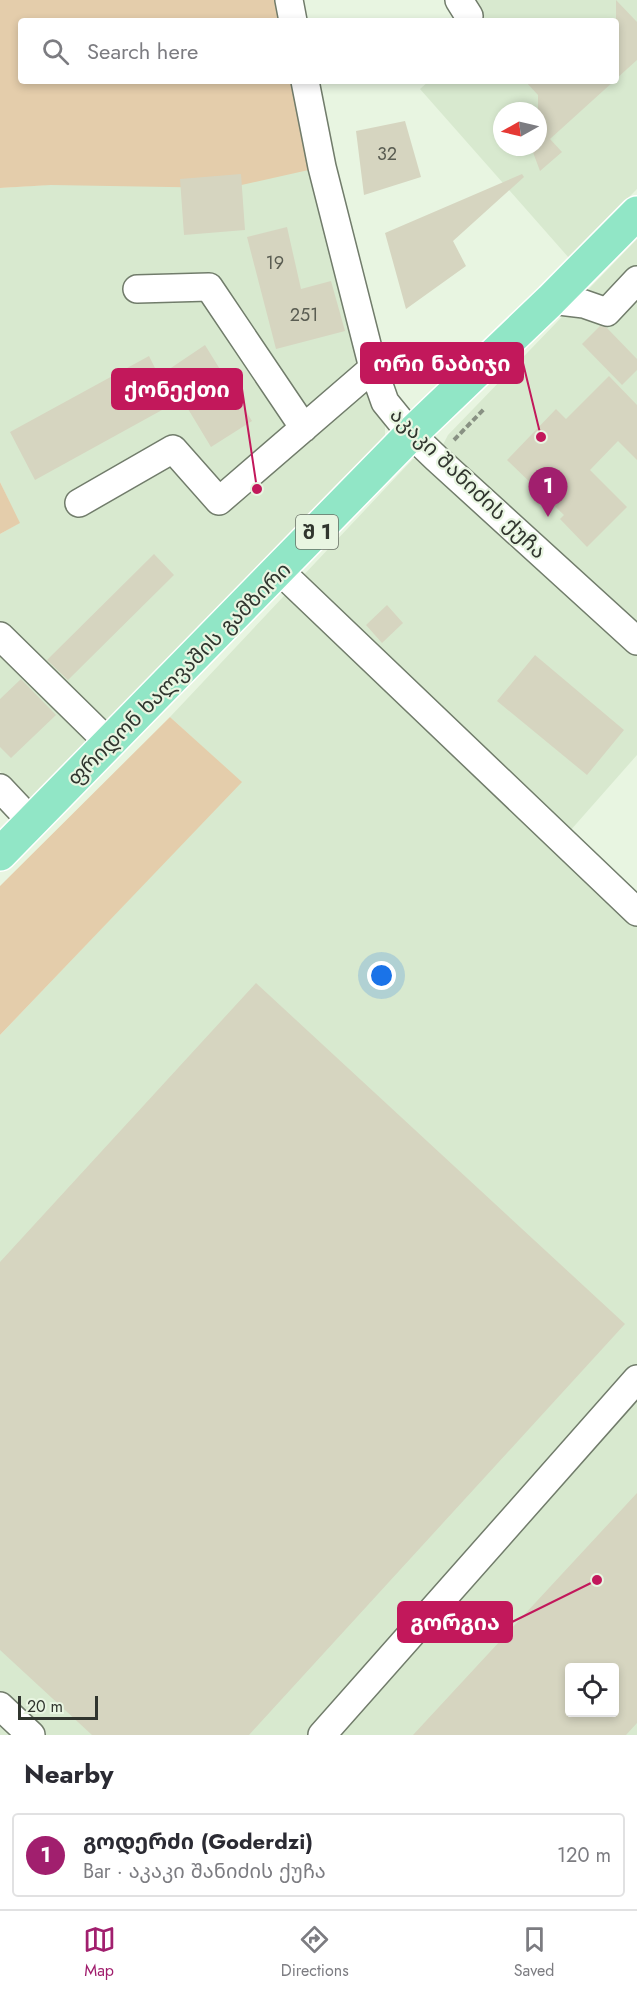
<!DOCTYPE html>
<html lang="en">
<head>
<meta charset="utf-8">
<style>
	:root { --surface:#fff; --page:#f7f7f7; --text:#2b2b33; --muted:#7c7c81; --line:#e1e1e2; --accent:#a11f6e }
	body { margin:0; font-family:Jost,"Noto Sans Georgian",sans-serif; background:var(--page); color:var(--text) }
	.controls { position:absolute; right:18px; bottom:18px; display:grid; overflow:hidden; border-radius:6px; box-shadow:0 3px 9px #0003 }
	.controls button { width:54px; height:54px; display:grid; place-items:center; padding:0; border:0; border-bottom:2px solid var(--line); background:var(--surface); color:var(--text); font:30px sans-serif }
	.compass { position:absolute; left:493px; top:102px; width:54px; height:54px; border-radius:50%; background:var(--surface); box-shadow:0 3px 9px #0003; rotate:262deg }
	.scale { position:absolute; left:18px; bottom:15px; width:80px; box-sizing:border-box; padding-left:6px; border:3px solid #30352e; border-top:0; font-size:16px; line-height:21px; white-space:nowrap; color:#30352e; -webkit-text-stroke:4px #e8f5e1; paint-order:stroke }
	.you { position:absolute; left:382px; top:976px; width:21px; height:21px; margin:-15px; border:4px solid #fff; border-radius:50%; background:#1a73e8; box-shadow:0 0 0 9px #1a73e833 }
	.badge { display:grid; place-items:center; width:39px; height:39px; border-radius:50%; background:var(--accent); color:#fff; font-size:20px; font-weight:700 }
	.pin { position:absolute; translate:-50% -50px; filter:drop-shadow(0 2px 3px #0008) }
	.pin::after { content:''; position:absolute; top:32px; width:21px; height:18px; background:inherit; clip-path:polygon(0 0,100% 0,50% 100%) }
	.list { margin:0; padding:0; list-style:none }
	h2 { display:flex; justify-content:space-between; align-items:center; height:78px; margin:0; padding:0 24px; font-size:26px }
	h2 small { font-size:20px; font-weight:400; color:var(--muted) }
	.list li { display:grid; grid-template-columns:39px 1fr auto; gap:18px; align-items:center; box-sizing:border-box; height:84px; margin:0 12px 12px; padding:0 12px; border:2px solid var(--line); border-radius:6px }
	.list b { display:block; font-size:22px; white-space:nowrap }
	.list p { margin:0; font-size:20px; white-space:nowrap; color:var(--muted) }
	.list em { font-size:20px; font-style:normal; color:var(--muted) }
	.icon { flex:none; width:33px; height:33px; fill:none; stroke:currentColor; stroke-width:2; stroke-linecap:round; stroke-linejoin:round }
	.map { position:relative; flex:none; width:637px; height:1735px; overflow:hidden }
	.search { position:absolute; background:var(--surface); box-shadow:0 3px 9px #0003; left:18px; right:18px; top:18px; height:66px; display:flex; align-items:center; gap:15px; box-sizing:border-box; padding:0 21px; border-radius:6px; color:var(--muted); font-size:22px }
	.sheet { height:174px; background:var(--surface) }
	nav { display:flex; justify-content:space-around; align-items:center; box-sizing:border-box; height:84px; border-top:2px solid var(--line); background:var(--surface); font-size:16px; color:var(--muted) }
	nav a { display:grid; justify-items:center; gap:3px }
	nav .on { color:var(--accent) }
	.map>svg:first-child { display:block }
	.built { fill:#d8e9cf; fill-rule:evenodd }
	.green { fill:#e4cdab }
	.building { fill:#d6d5c0; fill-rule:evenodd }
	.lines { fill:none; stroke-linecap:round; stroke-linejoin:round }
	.minor-casing { stroke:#717c6b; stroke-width:30 }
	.major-casing { stroke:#fff; stroke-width:36 }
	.path { stroke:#889183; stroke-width:4; stroke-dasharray:6 3; stroke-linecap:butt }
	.minor { stroke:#fff; stroke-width:27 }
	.major { stroke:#91e6c6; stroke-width:33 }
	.labels { text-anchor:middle; stroke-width:4.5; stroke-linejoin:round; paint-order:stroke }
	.number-label { font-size:18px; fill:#5a5d52 }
	.shield { fill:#e8f5e1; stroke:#676f64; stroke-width:1.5 }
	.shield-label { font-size:20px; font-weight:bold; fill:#30352e }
	.street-label { font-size:21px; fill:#30352e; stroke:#e8f5e1 }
	.leader { fill:none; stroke:#c2185b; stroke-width:2 }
	.callout-dot { fill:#c2185b; stroke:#e8f5e1; stroke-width:2 }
	.callout { fill:#c2185b; stroke:#c2185b; stroke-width:2 }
	.callout-label { font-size:22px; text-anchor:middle; font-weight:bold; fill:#fff }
</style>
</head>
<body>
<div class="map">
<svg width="637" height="1735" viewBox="0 0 637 1735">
	<rect width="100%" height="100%" fill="#e8f5e1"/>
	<path class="built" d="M 459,0 L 637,0 L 637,189 L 569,258 L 420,89 L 429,81 L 616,81 L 616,21 L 473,21 ZM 502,111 L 538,111 L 538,147 L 502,147 Z
		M 322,167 L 385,402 L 385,438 L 27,802 L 0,771 L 0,534 L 19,523 L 0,482 L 0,188 Z
		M 637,239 L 637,755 L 562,840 L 637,912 L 637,1735 L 0,1735 L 0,1035 L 241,782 L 170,717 L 413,459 L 436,458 L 448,435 ZM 570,1668 L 614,1668 L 614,1712 L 570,1712 Z"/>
	<path class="green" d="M 0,0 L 289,0 L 293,21 L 21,21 L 21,81 L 305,81 L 322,167 L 228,188 L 51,185 L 0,188 Z
		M 0,482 L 20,523 L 0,534 Z
		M 170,717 L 242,782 L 0,1035 L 0,886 Z"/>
	<path class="building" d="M 616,0 L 637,22 L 637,60 L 616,79 Z
		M 525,81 L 614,81 L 550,139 L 562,152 L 540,171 L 531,147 L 538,147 L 538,95 Z
		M 405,121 L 421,177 L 364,195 L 356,131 Z
		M 241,174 L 245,230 L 184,235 L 180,179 Z
		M 522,174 L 524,177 L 453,241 L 466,266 L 406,309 L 385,233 Z
		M 287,227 L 301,289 L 331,281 L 345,331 L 276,349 L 247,237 Z
		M 600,326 L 606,327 L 637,359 L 637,370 L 622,385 L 582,344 Z
		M 205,345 L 252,421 L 211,447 L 182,399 L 35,480 L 10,432 L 149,356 L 159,376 Z
		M 609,376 L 637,405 L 637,460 L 618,441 L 590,470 L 627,507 L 587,547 L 560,519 L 564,515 L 507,460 L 556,409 L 566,419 Z
		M 154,554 L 174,575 L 68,680 L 47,660 Z
		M 387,605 L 403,623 L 382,643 L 366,625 Z
		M 535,655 L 624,730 L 587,775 L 497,701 Z
		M 21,679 L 56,715 L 11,758 L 0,747 L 0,699 Z
		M 256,983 L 625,1324 L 249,1735 L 92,1735 L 0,1650 L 0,1262 Z
		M 637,1493 L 637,1723 L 626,1735 L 413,1735 ZM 570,1668 L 615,1668 L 615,1713 L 570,1713 Z"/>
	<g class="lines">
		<defs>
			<path id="minor" d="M 289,0 L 293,21
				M 459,0 L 469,16
				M 305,81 L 322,167 L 373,368 L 385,402 L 411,434 L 436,458 L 637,641
				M 137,289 L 209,287 L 304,428
				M 551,300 L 584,304 L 607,312 L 637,280
				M 79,503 L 173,449 L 219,501 L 373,368
				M 280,571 L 637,912
				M 0,636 L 110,744
				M 0,788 L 32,822
				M 0,1706 L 31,1735
				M 322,1735 L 637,1379"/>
			<path id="major" d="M 0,854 L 411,434 L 551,300 L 637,213"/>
		</defs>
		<use href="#minor" class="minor-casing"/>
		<use href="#major" class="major-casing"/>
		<path class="path" d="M 454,440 L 484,409"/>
		<use href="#minor" class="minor"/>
		<use href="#major" class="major"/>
	</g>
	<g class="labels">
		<g class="number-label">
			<text x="387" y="160">32</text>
			<text x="275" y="269">19</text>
			<text x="304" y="321">251</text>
		</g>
		<rect class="shield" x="296" y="515" width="42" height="34" rx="4.5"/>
		<g class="shield-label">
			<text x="317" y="539">შ 1</text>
		</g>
		<g class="street-label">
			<text transform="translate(468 483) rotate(44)" y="7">აკაკი შანიძის ქუჩა</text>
			<text transform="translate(179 674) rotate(-45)" y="7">ფრიდონ ხალვაშის გამზირი</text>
		</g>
	</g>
	<path class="leader" d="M541 437L523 363M257 489L242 389M597 1580L512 1622"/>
	<g class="callout-dot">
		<circle cx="541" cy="437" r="6"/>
		<circle cx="257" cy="489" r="6"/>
		<circle cx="597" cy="1580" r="6"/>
	</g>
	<g class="callout">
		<rect x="361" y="343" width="162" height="40" rx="6"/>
		<rect x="112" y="369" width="130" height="40" rx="6"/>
		<rect x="398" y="1602" width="114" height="40" rx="6"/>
	</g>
	<g class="callout-label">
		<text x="442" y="371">ორი ნაბიჯი</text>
		<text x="177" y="397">ქონექთი</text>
		<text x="455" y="1630">გორგია</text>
	</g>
</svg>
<div class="controls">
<button><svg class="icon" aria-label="locate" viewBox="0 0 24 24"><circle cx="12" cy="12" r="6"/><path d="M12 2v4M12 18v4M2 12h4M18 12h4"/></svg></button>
</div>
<svg class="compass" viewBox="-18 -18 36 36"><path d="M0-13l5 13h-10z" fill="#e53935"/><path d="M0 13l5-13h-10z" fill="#7c7c81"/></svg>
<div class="scale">20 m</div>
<div class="you"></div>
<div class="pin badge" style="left:548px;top:517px">1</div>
<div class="search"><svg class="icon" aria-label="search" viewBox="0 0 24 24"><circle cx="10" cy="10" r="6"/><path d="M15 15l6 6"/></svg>Search here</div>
</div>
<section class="sheet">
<h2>Nearby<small></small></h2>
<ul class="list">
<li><span class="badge">1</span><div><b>გოდერძი (Goderdzi)</b><p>Bar · აკაკი შანიძის ქუჩა</p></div><em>120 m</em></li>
</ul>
</section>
<nav>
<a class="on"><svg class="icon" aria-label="map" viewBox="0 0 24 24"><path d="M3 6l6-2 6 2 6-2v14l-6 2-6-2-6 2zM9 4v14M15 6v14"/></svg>Map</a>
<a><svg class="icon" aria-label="directions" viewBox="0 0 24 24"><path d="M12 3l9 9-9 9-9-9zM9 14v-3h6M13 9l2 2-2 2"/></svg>Directions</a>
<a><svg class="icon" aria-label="saved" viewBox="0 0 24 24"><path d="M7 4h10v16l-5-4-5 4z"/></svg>Saved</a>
</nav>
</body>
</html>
